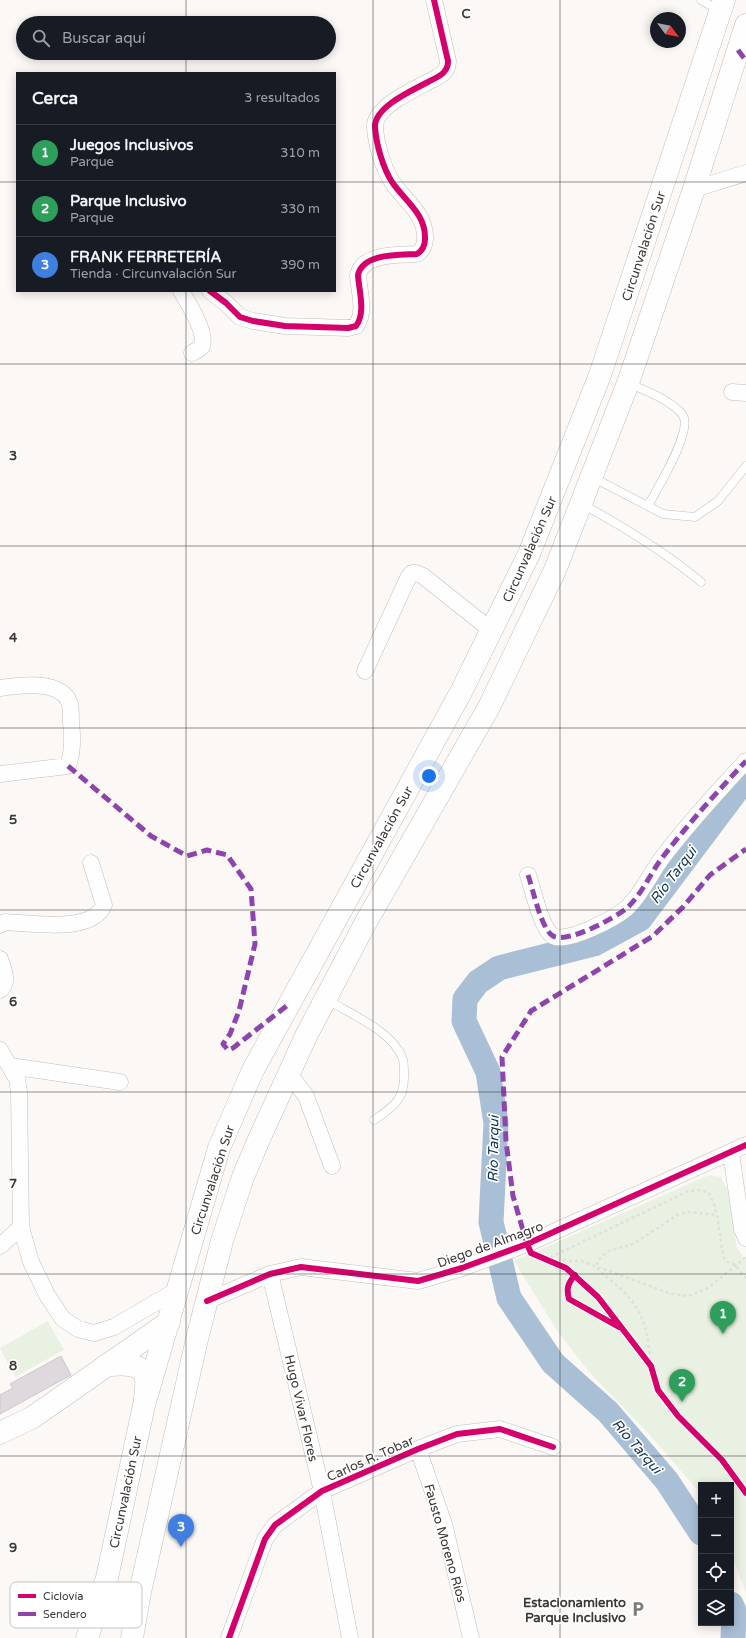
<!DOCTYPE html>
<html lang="es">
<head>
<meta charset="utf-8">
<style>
	:root { --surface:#171b24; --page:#20242c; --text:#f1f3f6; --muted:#9ea1a6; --line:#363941; --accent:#2563eb }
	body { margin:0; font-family:"Varela Round",sans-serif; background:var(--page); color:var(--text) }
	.controls { position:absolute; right:12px; bottom:12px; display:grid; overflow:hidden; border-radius:0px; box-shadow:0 2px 10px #0003 }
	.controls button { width:36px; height:36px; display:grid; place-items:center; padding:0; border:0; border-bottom:1px solid var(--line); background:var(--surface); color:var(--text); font:20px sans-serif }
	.compass { position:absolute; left:650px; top:12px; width:36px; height:36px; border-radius:50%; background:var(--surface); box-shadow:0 2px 10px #0003; rotate:122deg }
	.you { position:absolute; left:429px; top:776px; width:14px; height:14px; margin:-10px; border:3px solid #fff; border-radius:50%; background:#1a73e8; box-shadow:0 0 0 6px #1a73e833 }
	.badge { display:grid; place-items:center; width:26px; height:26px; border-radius:50%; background:var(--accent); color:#fff; font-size:13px; font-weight:700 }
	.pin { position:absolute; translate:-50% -33px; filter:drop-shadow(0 1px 2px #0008) }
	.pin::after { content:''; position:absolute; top:21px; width:14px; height:12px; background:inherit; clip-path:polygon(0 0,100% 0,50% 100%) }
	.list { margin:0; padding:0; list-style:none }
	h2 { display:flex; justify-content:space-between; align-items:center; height:52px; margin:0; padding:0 16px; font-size:17px }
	h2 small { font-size:13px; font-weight:400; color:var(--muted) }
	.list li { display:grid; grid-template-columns:26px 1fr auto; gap:12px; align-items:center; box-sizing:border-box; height:56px; padding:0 16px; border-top:1px solid var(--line) }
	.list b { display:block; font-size:15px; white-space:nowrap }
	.list p { margin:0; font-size:13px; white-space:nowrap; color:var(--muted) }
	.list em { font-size:13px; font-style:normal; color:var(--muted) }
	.icon { flex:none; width:22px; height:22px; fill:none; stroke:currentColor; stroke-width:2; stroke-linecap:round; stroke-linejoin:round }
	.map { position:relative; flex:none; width:746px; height:1638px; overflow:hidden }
	.search { position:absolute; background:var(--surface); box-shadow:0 2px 10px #0003; left:16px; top:16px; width:320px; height:44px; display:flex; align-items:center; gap:10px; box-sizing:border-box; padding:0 14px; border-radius:22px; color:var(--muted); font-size:15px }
	.panel { position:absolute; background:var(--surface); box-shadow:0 2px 10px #0003; left:16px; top:72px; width:320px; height:220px; border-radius:0px }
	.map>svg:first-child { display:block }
	.green { fill:#e9f2e2 }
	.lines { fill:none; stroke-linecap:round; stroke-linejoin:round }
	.river { stroke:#a9bfd5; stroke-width:25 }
	.building { fill:#ded9df; stroke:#cac8c8 }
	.lane-casing { stroke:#c2bfbd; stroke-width:9 }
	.street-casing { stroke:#c2bfbd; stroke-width:17 }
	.secondary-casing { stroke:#c2bfbd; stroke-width:23 }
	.highway-casing { stroke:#c2bfbd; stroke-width:23 }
	.path { stroke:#e1dfde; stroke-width:2.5; stroke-dasharray:3 3; stroke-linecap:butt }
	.lane { stroke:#fffefe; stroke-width:8 }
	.street { stroke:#fffefe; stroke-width:16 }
	.secondary { stroke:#fffefe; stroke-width:22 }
	.highway { stroke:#fffefe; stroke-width:22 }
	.quiet { stroke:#8e44ad; stroke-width:5; stroke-dasharray:10 5; stroke-linecap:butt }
	.cycleway-casing { stroke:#fff; stroke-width:8 }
	.cycleway { stroke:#d6006c; stroke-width:6 }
	.grid { fill:none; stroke:#3c3734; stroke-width:1; stroke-opacity:0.55 }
	.labels { text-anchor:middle; stroke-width:3.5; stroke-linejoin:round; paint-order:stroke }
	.street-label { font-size:13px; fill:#3c3734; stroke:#fff }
	.poi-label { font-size:13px; font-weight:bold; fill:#3c3734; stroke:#fff; text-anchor:end }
	.water-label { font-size:14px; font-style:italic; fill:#0e3455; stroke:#fff }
	.key { fill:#fff; stroke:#c4c3c2; stroke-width:1 }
	.key-label { font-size:11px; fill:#3c3734 }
	.grid-label { font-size:13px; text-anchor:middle; font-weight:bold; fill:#3c3734; stroke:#fff; stroke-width:3.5; stroke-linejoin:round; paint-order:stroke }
</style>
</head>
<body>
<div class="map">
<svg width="746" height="1638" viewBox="0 0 746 1638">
	<rect width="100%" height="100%" fill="#fcf8f6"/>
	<path class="green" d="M 709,1175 L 721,1177 L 729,1193 L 737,1248 L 746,1261 L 746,1593 L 731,1553 L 731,1485 L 701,1485 L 701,1494 L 648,1433 L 588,1371 L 556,1329 L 514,1261 Z
		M 48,1321 L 64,1350 L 15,1377 L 0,1348 Z"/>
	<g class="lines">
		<path class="river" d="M 701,1533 L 667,1481 L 608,1412 L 553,1363 L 509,1298 L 491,1222 L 496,1123 L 488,1072 L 464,1021 L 465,999 L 478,982 L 499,968 L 594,944 L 640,919 L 746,778
			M 731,1604 L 734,1611 L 733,1638"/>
	</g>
	<path class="building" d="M 61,1356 L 71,1375 L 0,1414 L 0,1395 L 13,1388 L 10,1384 Z"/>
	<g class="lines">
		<defs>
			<path id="lane" d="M 701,0 L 720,11
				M 628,383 C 646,391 669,399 682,414 C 695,429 656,490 648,506
				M 592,477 L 663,514 L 695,517 L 718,501 L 746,466
				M 582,504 C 624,527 664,551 701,582
				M 326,999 C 350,1014 393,1031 403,1059 C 404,1063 404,1069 404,1074 C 405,1100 393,1107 374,1120"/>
			<path id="street" d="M 694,189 L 746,173
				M 181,291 C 188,303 207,332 202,346 C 200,349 195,351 192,353
				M 210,291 L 226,303 L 240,317 L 253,321 L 285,326 L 348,328 L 356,326 C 366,313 359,291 358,275 C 363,253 399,255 417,254 C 422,251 425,245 425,239 C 426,214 405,201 392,182 C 383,168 376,144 375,127 C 374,107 413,90 428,82 C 433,79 440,77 444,72 C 447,69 448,65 448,61 L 434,0
				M 732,392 L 746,393
				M 365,671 L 408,578 L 412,573 L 416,573 L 423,576 L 491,630
				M 0,688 C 19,685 62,679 70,704 C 71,710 71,717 71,723 C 73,738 73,751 68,766 L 0,774
				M 528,875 C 533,889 541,929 553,936 C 567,944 615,918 627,908 C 642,894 650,874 662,858 C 688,824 717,792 746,761
				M 0,925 L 5,922 C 31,923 92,934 104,905 L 91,863
				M 0,959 C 3,969 10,982 0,990
				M 0,1050 L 17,1079 L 19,1092 L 21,1227 L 31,1262 L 47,1295 L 63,1319 L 78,1329 L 94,1333 L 114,1327 L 179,1289
				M 10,1066 L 120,1082
				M 289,1074 L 306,1096 L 332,1166
				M 731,1153 L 742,1229 L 746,1238
				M 0,1246 L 21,1227
				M 270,1274 L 322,1491 L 350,1638
				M 207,1301 L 270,1274 L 301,1267 L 418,1281 L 462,1268 L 527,1244 L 746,1145
				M 418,1449 L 444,1524 L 471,1638
				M 229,1638 L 265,1539 L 275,1525 L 322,1491 L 418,1449 L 457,1434 L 500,1429 L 553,1447"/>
			<path id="secondary" d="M 105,1366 C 118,1364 145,1361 146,1380 C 147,1386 145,1393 145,1400
				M 0,1433 L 33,1417 L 169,1322"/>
			<path id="highway" d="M 87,1638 L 107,1578 L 144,1405 L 219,1148 L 253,1070 L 461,692 L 529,554 L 600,375 L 724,0
				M 132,1638 L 140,1592 L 197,1339 L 222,1241 L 243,1177 L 260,1137 L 306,1036 L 366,922 L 489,707 L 555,570 L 628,383 L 694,189 L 746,25"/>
		</defs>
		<use href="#lane" class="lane-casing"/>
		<use href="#street" class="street-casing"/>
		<use href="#secondary" class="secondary-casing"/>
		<use href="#highway" class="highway-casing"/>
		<path class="path" d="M 545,1260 L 688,1191 L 699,1190 L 708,1192 C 721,1212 718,1239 725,1261 L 735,1265 L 746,1278
			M 545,1260 L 581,1261 L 672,1294 L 689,1296 L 708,1288 L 746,1257
			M 651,1366 C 648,1335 646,1315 624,1292 C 615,1282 604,1277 596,1266 L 601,1257 L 609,1251 L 633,1244 L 679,1214 L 689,1212 L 717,1215"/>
		<use href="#lane" class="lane"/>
		<use href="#street" class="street"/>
		<use href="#secondary" class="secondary"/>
		<use href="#highway" class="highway"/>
		<path class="quiet" d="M 738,50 L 746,61
			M 68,766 L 151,836 L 187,856 L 207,850 L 227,855 L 251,889 L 255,944 L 239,1011 L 230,1034 L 223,1044 L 228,1050 L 233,1048 L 289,1004
			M 528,875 C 533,889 541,929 553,936 C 567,944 615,918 627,908 C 642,894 650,874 662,858 C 688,824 717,792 746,761
			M 527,1244 L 513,1196 L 506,1141 L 502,1057 L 531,1011 L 653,936 L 683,907 L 710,875 L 746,849"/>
		<defs>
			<path id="cycleway" d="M 210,291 L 226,303 L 240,317 L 253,321 L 285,326 L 348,328 L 356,326 C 366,313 359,291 358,275 C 363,253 399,255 417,254 C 422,251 425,245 425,239 C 426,214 405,201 392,182 C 383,168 376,144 375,127 C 374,107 413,90 428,82 C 433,79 440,77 444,72 C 447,69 448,65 448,61 L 434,0
				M 527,1244 L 531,1253 L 566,1268 L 598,1297 L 651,1366 L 658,1390 L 678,1416 L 722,1460 L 746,1493
				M 575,1275 C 568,1283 566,1289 569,1299 L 619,1327
				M 207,1301 L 270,1274 L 301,1267 L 418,1281 L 462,1268 L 527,1244 L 746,1145
				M 229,1638 L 265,1539 L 275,1525 L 322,1491 L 418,1449 L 457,1434 L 500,1429 L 553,1447"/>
		</defs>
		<use href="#cycleway" class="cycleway-casing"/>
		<use href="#cycleway" class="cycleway"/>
	</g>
	<path class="grid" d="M 186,0 L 186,23M 373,0 L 373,1638M 560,0 L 560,1638M 186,53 L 186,73M 0,182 L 17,182M 335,182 L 746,182M 186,291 L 186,1638M 0,364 L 746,364M 0,546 L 746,546M 0,728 L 746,728M 0,910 L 746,910M 0,1092 L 746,1092M 0,1274 L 746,1274M 0,1456 L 746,1456"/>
	<defs>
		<symbol id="parking-bare" viewBox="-9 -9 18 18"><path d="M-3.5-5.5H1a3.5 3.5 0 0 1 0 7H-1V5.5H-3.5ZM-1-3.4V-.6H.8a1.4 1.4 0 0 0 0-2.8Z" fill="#7f7b78" stroke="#fff" stroke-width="2.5" paint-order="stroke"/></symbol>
	</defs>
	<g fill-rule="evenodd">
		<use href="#parking-bare" x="627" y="1598" width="22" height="22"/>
	</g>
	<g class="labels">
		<g class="street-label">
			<text transform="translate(643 246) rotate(-72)" y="5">Circunvalación Sur</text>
			<text transform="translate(529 549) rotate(-66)" y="5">Circunvalación Sur</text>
			<text transform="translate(381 837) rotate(-61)" y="5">Circunvalación Sur</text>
			<text transform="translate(212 1180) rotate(-72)" y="5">Circunvalación Sur</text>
			<text transform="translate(490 1244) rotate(-20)" y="5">Diego de Almagro</text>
			<text transform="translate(302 1408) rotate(77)" y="5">Hugo Vivar Flores</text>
			<text transform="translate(370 1458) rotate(-24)" y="5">Carlos R. Tobar</text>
			<text transform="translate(125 1492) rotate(-78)" y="5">Circunvalación Sur</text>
			<text transform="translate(446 1543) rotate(74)" y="5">Fausto Moreno Ríos</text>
		</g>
		<g class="poi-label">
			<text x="626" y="1607">Estacionamiento<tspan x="626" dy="15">Parque Inclusivo</tspan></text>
		</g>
		<g class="water-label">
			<text transform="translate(673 875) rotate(-53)" y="5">Río Tarqui</text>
			<text transform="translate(493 1149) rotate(-89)" y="5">Río Tarqui</text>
			<text transform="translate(637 1446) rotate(49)" y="5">Río Tarqui</text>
		</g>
	</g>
	<rect x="10" y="1582" width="132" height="46" rx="6" class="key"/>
	<rect x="18" y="1594" width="18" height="4" fill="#d6006c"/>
	<rect x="18" y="1612" width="18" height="4" fill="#8e44ad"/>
	<g class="key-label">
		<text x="43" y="1600">Ciclovía</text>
		<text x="43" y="1618">Sendero</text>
	</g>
	<g class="grid-label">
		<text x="466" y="18">C</text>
		<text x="13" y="460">3</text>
		<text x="13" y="642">4</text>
		<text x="13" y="824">5</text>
		<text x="13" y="1006">6</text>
		<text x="13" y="1188">7</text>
		<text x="13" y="1370">8</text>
		<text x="13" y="1552">9</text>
	</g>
</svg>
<div class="controls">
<button>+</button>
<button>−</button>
<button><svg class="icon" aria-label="locate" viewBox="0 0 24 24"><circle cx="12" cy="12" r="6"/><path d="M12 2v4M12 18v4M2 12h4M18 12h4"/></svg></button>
<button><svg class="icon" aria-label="layers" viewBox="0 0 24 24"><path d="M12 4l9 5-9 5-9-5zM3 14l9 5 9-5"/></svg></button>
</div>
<svg class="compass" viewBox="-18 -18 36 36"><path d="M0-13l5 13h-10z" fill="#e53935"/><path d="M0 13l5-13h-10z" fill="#9ea1a6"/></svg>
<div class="you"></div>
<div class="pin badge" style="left:723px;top:1334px;background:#2e9e5b">1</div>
<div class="pin badge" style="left:682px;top:1402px;background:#2e9e5b">2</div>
<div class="pin badge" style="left:181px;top:1547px;background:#3f7fe0">3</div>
<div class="search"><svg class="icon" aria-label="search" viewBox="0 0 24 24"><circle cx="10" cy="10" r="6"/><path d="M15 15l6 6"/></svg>Buscar aquí</div>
<section class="panel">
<h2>Cerca<small>3 resultados</small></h2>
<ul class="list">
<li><span class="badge" style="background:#2e9e5b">1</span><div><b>Juegos Inclusivos</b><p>Parque</p></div><em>310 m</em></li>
<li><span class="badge" style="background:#2e9e5b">2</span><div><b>Parque Inclusivo</b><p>Parque</p></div><em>330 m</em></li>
<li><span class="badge" style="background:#3f7fe0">3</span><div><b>FRANK FERRETERÍA</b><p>Tienda · Circunvalación Sur</p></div><em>390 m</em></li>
</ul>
</section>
</div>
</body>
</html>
